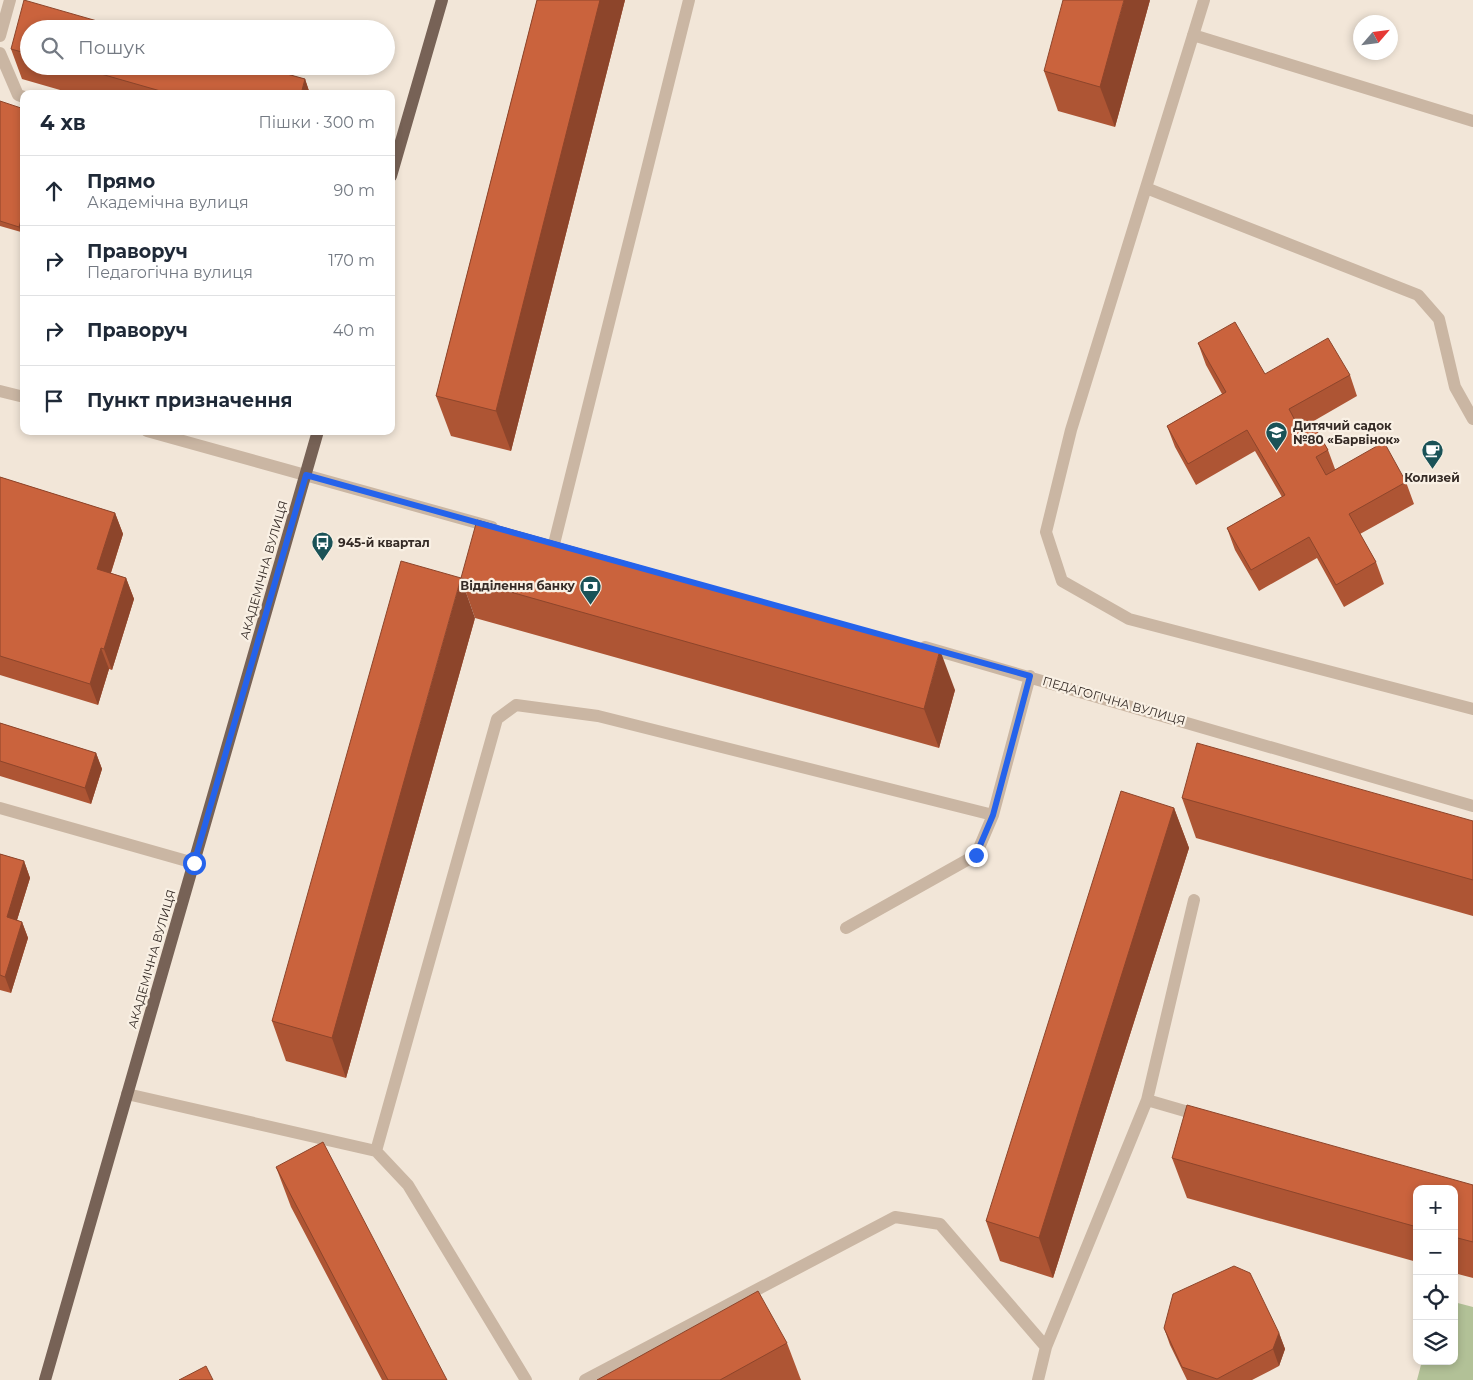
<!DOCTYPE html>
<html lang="uk">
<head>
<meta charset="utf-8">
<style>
	:root { --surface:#fff; --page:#f2f2f3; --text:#1f2937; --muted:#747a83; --line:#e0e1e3 }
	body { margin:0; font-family:Montserrat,sans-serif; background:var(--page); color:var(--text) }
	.controls { position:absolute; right:15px; bottom:15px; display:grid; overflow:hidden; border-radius:10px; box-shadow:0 2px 8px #0003 }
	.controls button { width:45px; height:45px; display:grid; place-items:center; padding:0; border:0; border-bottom:1px solid var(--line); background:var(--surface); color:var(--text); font:25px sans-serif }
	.compass { position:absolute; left:1353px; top:15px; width:45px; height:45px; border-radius:50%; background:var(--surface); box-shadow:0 2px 8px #0003; rotate:62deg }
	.stop { position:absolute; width:15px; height:15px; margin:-11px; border:4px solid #2563eb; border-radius:50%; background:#fff }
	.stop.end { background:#2563eb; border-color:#fff; box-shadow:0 1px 5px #0008 }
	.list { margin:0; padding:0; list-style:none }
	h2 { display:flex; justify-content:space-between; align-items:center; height:65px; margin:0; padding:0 20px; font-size:21px }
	h2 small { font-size:16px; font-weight:400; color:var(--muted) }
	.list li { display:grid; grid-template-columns:32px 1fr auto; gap:15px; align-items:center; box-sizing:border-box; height:70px; padding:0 20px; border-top:1px solid var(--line) }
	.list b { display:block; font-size:19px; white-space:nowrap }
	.list p { margin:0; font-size:16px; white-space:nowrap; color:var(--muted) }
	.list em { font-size:16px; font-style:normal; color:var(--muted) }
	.icon { flex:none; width:28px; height:28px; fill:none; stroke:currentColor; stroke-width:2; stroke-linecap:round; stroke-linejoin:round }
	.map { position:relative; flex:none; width:1473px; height:1380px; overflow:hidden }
	.search { position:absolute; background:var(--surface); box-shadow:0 2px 8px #0003; left:20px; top:20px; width:375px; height:55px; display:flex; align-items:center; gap:12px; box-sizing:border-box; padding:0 18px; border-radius:28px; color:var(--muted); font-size:19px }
	.panel { position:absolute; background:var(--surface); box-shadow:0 2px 8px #0003; left:20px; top:90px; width:375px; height:345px; border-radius:10px }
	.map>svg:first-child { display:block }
	.green { fill:#b2c197 }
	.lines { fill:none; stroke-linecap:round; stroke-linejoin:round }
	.minor { stroke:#cab6a3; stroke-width:12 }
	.major { stroke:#776256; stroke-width:12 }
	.wall { fill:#ae5534 }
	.shaded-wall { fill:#8d452b }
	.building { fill:#ca633d; stroke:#8d452b }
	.route { stroke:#2563eb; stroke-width:6 }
	.labels { text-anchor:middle; stroke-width:4.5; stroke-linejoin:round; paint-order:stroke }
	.poi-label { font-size:12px; font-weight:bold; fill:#352b26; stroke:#f9f0e4; text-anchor:start }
	.street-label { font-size:12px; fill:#352b26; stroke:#f9f0e4 }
</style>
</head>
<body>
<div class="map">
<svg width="1473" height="1380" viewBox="0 0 1473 1380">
	<rect width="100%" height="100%" fill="#f2e6d8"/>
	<path class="green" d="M 1454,1302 L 1473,1307 L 1473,1380 L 1417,1380 L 1422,1361 L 1454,1361 Z"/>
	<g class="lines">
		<path class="minor" d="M 1204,0 L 1071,430 L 1046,532 L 1062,581 L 1129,619 L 1473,709
			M 1193,35 L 1473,121
			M 0,36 L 10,0
			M 0,53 L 18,95 L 24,97
			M 1146,188 L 1418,295 L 1439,319 L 1455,387 L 1473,419
			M 0,391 L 24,397
			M 147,431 L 492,527
			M 554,544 L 689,0
			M 925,647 L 1473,806
			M 0,808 L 194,863
			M 846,928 L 976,855 L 993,815 L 1030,676
			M 127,1094 L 376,1151 L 408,1185 L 526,1380
			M 1147,1100 L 1202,1116
			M 376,1151 L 497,719 L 516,705 L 598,716 L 993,815
			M 585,1380 L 895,1217 L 940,1224 L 1046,1347
			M 1038,1380 L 1046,1347 L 1147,1100 L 1194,900"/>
		<path class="major" d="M 391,176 L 442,0
			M 45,1380 L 318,431"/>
	</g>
	<path class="wall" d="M 537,0 L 625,0 L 511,451 L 451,436 L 436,396 Z
		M 1150,0 L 1115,127 L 1058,111 L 1044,71 Z
		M 29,29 L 29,66 L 258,66 L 305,79 L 310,94 L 74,94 L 22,79 L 11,49 Z
		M 0,101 L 21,232 L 0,226 Z
		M 1198,343 L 1265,374 L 1350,375 L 1357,396 L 1312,422 L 1328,450 L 1335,469 L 1406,482 L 1414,504 L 1360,534 L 1376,562 L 1384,584 L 1344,607 L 1317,558 L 1259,591 L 1235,550 L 1227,528 L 1282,497 L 1255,451 L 1196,485 L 1175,447 L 1167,426 L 1222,394 L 1206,365 Z
		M 0,477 L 115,513 L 123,534 L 111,573 L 126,578 L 134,599 L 112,670 L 109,669 L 98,705 L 0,675 Z
		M 461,578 L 955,690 L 939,748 L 475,618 Z
		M 475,618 L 346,1078 L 286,1061 L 272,1021 Z
		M 0,723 L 96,753 L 102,769 L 91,804 L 0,776 Z
		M 1182,798 L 1473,821 L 1473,916 L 1196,838 Z
		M 1174,808 L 1189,848 L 1053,1278 L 1000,1261 L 986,1221 Z
		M 0,854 L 24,861 L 30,878 L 17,920 L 22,922 L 28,938 L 11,993 L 0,990 Z
		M 1172,1158 L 1473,1185 L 1473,1278 L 1454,1273 L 1454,1189 L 1417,1189 L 1417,1262 L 1187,1198 Z
		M 276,1167 L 447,1380 L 382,1380 L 291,1207 Z
		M 1164,1328 L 1279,1333 L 1285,1349 L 1279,1366 L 1252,1380 L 1187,1380 L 1170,1345 Z
		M 787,1343 L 801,1380 L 597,1380 Z"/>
	<path class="shaded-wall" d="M 600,0 L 625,0 L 511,451 L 496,411 Z
		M 1124,0 L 1150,0 L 1115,127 L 1100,87 Z
		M 305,79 L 310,94 L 301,94 Z
		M 24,210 L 24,222 L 21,232 L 19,227 Z
		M 115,513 L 123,534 L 105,591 L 97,569 Z
		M 126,578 L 134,599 L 112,670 L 104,649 Z
		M 461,578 L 475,618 L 346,1078 L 332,1038 Z
		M 101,648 L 109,669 L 98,705 L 90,684 Z
		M 940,650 L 955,690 L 939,748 L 924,709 Z
		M 96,753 L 102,769 L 91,804 L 85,788 Z
		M 1174,808 L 1189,848 L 1053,1278 L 1039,1238 Z
		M 24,861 L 30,878 L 13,933 L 7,917 Z
		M 22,922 L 28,938 L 11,993 L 5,977 Z
		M 1279,1333 L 1285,1349 L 1279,1366 L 1273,1349 Z"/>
	<path class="building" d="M 24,0 L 125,29 L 29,29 L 29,54 L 11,49 Z
		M 537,0 L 600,0 L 496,411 L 436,396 Z
		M 1063,0 L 1124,0 L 1100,87 L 1044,71 Z
		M 73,66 L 258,66 L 305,79 L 301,94 L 171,94 Z
		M 0,101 L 24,109 L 24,210 L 19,227 L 0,221 Z
		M 1235,322 L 1265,374 L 1328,338 L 1350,375 L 1289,409 L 1299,428 L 1311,421 L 1328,450 L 1316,457 L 1326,475 L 1384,442 L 1406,482 L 1349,514 L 1376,562 L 1336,585 L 1309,537 L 1251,570 L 1227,528 L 1285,495 L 1247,430 L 1188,464 L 1167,426 L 1226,392 L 1198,343 Z
		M 0,477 L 115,513 L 97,569 L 126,578 L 104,649 L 101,648 L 90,684 L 0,656 Z
		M 477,520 L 940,650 L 924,709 L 461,578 Z
		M 401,561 L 461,578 L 332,1038 L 272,1021 Z
		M 0,723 L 96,753 L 85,788 L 0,761 Z
		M 1197,743 L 1473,821 L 1473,880 L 1182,798 Z
		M 1121,791 L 1174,808 L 1039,1238 L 986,1221 Z
		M 0,854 L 24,861 L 7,917 L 22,922 L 5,977 L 0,975 Z
		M 1187,1105 L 1473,1185 L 1473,1242 L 1454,1237 L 1454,1189 L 1417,1189 L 1417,1227 L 1172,1158 Z
		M 323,1142 L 447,1380 L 388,1380 L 276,1167 Z
		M 1234,1266 L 1250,1273 L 1279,1333 L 1273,1349 L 1217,1379 L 1182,1367 L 1164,1328 L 1173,1294 Z
		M 758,1291 L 787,1343 L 720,1380 L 597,1380 Z
		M 206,1366 L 213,1380 L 179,1380 Z"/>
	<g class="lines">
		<path class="route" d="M 194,863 L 306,475 L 1030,676 L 993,815 L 976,855"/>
	</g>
	<defs>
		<symbol id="school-pin" viewBox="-11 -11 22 30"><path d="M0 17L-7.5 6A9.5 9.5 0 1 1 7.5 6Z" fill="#1a5257" stroke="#f9f0e4"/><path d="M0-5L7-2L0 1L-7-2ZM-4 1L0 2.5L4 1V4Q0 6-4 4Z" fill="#fff"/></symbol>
		<symbol id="cafe-pin" viewBox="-11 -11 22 30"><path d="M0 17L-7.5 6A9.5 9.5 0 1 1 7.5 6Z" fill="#1a5257" stroke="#f9f0e4"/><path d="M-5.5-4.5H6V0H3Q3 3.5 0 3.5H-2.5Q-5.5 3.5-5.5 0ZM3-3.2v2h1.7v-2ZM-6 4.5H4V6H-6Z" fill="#fff"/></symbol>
		<symbol id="bus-pin" viewBox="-11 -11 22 30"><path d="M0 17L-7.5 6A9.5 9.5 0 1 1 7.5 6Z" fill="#1a5257" stroke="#f9f0e4"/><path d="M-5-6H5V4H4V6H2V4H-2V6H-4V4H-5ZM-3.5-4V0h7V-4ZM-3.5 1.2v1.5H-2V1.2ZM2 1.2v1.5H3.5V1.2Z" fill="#fff"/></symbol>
		<symbol id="bank-pin" viewBox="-11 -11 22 30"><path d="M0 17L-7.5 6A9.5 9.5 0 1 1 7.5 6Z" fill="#1a5257" stroke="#f9f0e4"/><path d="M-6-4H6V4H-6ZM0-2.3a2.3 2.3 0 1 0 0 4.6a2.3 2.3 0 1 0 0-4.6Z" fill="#fff"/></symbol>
	</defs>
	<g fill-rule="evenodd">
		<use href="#school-pin" x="1264" y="420" width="25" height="34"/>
		<use href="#cafe-pin" x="1420" y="438" width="25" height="34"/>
		<use href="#bus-pin" x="310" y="530" width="25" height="34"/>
		<use href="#bank-pin" x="578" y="574" width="25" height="34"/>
	</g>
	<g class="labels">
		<g class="poi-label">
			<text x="1293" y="430">Дитячий садок<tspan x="1293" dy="14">№80 «Барвінок»</tspan></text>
			<text x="1432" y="482" text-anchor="middle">Колизей</text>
			<text x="338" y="547">945-й квартал</text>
			<text x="575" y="590" text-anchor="end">Відділення банку</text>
		</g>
		<g class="street-label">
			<text transform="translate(264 570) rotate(-74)" y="4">АКАДЕМІЧНА ВУЛИЦЯ</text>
			<text transform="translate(1114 701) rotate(16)" y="4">ПЕДАГОГІЧНА ВУЛИЦЯ</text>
			<text transform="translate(152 959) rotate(-74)" y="4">АКАДЕМІЧНА ВУЛИЦЯ</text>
		</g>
	</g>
</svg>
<div class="controls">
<button>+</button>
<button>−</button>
<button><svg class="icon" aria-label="locate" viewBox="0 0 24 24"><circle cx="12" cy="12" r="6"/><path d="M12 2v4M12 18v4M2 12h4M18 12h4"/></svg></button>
<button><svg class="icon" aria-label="layers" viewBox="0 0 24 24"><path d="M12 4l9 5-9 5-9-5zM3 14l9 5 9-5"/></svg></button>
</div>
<svg class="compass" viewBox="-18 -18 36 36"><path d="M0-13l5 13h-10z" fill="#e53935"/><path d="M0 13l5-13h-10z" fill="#747a83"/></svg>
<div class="stop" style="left:194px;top:863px"></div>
<div class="stop end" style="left:976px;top:855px"></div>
<div class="search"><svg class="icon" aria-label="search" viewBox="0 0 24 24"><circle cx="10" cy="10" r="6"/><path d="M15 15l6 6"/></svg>Пошук</div>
<section class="panel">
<h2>4 хв<small>Пішки · 300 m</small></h2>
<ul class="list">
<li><svg class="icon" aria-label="ahead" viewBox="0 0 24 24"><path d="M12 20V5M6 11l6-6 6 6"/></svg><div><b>Прямо</b><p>Академічна вулиця</p></div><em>90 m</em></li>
<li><svg class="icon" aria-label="right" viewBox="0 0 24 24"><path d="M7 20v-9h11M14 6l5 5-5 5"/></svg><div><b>Праворуч</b><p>Педагогічна вулиця</p></div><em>170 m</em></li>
<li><svg class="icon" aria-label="right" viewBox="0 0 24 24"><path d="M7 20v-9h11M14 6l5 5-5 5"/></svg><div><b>Праворуч</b></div><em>40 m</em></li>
<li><svg class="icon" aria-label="arrive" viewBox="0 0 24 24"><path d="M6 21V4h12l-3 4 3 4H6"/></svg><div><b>Пункт призначення</b></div></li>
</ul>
</section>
</div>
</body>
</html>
